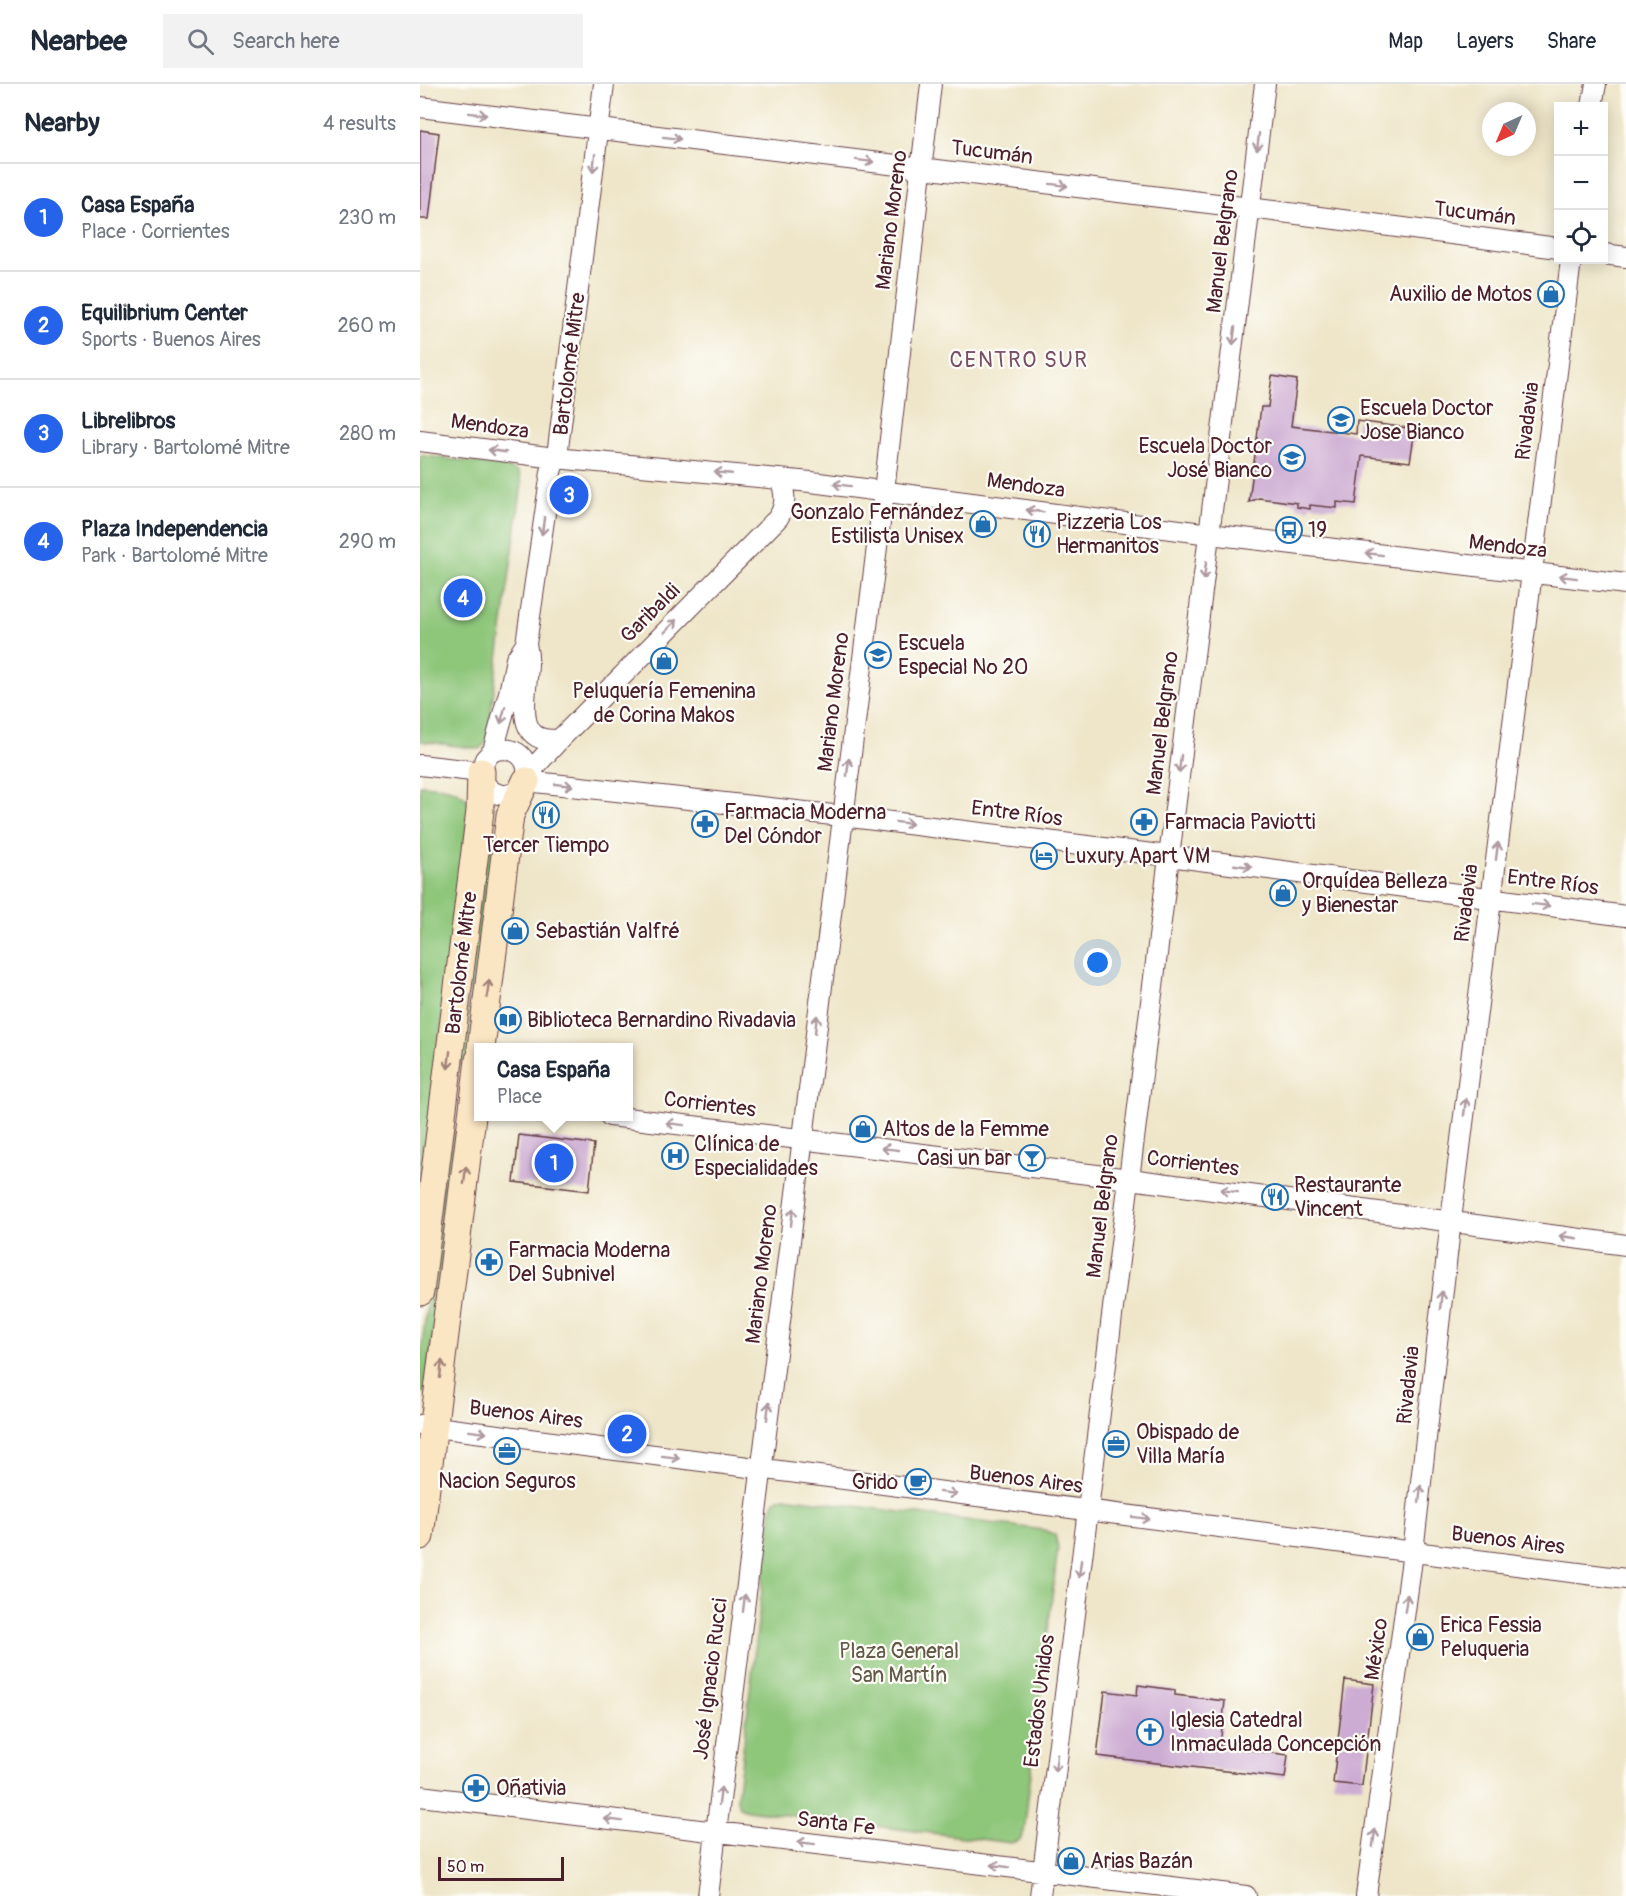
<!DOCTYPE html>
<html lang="en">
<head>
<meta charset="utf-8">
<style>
	:root { --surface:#fff; --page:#f2f2f3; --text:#1f2937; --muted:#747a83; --line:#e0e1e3; --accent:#2563eb }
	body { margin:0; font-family:Pangolin,sans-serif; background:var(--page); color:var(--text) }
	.controls { position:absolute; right:18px; top:18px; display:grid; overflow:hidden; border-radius:0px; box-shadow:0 3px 15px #0003 }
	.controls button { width:54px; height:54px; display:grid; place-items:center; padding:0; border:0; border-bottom:2px solid var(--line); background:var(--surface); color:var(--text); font:30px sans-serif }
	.compass { position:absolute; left:1062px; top:18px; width:54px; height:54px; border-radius:50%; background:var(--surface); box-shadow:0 3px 15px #0003; rotate:224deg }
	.scale { position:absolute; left:18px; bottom:15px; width:126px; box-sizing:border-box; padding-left:6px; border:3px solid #4a1f2b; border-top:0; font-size:16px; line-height:21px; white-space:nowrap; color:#4a1f2b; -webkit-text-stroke:4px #fdfcf7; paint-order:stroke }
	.you { position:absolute; left:678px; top:879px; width:21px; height:21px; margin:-15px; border:4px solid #fff; border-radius:50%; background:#1a73e8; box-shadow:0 0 0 9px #1a73e833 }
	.badge { display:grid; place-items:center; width:39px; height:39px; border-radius:50%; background:var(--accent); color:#fff; font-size:20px; font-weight:700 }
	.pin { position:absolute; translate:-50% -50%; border:3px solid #fff; box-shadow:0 2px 6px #0006 }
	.popup { position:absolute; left:54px; top:959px; width:159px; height:78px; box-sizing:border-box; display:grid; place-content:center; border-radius:0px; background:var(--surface); filter:drop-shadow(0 2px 4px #0005); font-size:20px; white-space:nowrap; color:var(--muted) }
	.popup b { font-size:22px; color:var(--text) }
	.popup::after { content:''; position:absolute; left:50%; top:100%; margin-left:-12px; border:12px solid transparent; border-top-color:var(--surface) }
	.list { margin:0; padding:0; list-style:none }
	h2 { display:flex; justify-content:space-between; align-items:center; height:78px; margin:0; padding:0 24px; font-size:26px }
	h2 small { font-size:20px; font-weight:400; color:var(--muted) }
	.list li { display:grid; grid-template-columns:39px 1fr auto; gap:18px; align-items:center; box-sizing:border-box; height:108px; padding:0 24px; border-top:2px solid var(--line) }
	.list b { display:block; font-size:22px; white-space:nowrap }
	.list p { margin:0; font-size:20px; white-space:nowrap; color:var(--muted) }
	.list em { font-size:20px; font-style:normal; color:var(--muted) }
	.icon { flex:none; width:33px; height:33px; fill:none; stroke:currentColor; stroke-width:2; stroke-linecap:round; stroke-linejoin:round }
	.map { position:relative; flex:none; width:1206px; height:1812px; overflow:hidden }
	header { display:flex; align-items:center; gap:36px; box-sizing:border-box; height:84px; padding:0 30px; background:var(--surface); border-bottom:2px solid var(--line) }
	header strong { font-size:28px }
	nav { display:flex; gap:33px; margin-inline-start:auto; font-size:21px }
	.search { width:420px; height:54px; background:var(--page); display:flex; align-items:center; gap:15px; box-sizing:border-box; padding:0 21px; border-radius:0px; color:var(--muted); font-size:22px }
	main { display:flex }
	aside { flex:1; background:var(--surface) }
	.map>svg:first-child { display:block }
	.green { fill:#8ec67a; stroke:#6c7252; stroke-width:1.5 }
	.building { fill:#cdacd3 }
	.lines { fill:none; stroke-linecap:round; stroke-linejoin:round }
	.minor-casing { stroke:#633d43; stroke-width:22 }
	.secondary-casing { stroke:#633d43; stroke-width:29 }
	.minor { stroke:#fff; stroke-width:20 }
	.secondary { stroke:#fbe6c4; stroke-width:27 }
	.oneway { stroke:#ae9aa0 }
	.oneway2 { stroke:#a28278 }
	.labels { text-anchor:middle; stroke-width:4.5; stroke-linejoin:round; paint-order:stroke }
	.street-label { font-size:21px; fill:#4a1f2b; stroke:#fdfcf7 }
	.poi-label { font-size:21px; fill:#4a1f2b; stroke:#fdfcf7; text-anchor:start }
	.park-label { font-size:21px; fill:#625947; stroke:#fdfcf7 }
	.neighbourhood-label { font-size:22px; letter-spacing:1.5px; fill:#785066; stroke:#fdfcf7 }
</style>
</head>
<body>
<header>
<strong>Nearbee</strong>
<div class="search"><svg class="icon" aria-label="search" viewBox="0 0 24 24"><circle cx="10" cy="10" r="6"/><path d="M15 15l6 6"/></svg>Search here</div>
<nav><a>Map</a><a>Layers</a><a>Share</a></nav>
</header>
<main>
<aside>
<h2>Nearby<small>4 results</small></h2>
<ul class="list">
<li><span class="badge">1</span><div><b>Casa España</b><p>Place · Corrientes</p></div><em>230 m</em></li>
<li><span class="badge">2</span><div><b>Equilibrium Center</b><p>Sports · Buenos Aires</p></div><em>260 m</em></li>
<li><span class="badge">3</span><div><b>Librelibros</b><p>Library · Bartolomé Mitre</p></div><em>280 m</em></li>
<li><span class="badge">4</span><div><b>Plaza Independencia</b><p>Park · Bartolomé Mitre</p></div><em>290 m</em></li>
</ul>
</aside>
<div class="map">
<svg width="1206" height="1812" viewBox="0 0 1206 1812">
	<rect width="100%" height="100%" fill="#fdfcf7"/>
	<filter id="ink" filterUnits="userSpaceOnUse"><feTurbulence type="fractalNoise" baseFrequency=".0167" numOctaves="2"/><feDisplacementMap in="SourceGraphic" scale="12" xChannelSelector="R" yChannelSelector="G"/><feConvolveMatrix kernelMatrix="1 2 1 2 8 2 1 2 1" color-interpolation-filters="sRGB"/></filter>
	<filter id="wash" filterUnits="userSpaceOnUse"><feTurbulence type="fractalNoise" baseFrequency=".008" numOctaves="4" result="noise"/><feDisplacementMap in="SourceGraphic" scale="24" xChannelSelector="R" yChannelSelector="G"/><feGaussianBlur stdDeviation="1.35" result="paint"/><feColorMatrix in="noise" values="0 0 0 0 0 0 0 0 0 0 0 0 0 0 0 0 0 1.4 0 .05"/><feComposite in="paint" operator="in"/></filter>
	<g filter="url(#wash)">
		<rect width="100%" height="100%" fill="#efe6c9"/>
		<path class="green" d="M 0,371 L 87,383 L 99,389 L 102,399 L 67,657 L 60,665 L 0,657 Z
			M 0,701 C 18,703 40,701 50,720 L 0,1108 Z
			M 65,752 L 77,754 L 50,978 L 43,982 L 41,982 Z
			M 32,1049 L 36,1049 L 40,1052 L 5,1309 L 0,1308 L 0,1276 L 28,1053 Z
			M 363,1413 L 624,1446 L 635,1451 L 638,1463 L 604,1748 L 600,1756 L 591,1759 L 327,1726 L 319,1723 L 317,1715 L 352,1423 L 355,1416 Z"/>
		<g id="blocks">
			<path class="building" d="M 0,46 L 19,49 L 9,135 L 0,135 Z
				M 852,292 L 877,296 L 871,342 L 936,350 L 937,337 L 995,345 L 990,378 L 942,372 L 936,420 L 917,418 L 917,424 L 890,421 L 890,425 L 877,423 L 877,419 L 839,414 L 829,418 L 841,323 L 848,323 Z
				M 99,1051 L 174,1060 L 169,1107 L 94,1098 Z
				M 925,1596 L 954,1600 L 942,1702 L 913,1699 Z
				M 718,1601 L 755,1606 L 755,1611 L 805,1617 L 800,1662 L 868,1671 L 865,1694 L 677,1672 L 685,1607 L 717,1611 Z"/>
		</g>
	</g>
	<g filter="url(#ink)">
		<use href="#blocks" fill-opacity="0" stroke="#633d43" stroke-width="1.5"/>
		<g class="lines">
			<defs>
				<path id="minor" d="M 1172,22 L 1176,0
					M 0,23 L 830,124 L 1138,164
					M 1184,170 L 1206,173
					M 0,357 L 135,374 L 391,398 L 790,450 L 1206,500
					M 106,560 C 107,566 109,572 108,579 C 108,607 90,663 140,655
					M 73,667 C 95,660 112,675 106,697
					M 0,681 L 61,688 C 65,714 93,719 106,697 L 422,732 L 749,772 L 1206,832
					M 61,688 L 65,675 L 73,667 L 89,609 L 96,575 L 106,560 L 131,388 L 138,364 L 184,0
					M 108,690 L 140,655 L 358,434 C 367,420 365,411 361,395
					M 190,1032 L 710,1095 L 1206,1161
					M 0,1341 L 1206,1495
					M 0,1712 L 826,1812
					M 288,1812 L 464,407 L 511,0
					M 620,1812 L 845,0
					M 946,1812 L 993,1468 L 1031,1136 L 1151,176"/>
				<path id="secondary" d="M 61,964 L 90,731 L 106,697
					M 0,1208 L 60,727 L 61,688
					M 0,1452 L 59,976"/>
			</defs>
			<use href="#minor" class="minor-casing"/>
			<use href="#secondary" class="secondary-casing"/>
			<use href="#minor" class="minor"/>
			<use href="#secondary" class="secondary"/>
		</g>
		<defs><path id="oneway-shaft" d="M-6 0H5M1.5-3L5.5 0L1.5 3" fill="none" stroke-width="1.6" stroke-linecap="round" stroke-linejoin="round" transform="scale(1.5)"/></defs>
		<g class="oneway">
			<use href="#oneway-shaft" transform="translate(58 30) rotate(7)"/>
			<use href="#oneway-shaft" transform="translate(252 54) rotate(7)"/>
			<use href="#oneway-shaft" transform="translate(838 58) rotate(97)"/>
			<use href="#oneway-shaft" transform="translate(445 77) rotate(7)"/>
			<use href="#oneway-shaft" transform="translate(174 79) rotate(97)"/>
			<use href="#oneway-shaft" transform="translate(639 101) rotate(7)"/>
			<use href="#oneway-shaft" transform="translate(814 252) rotate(97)"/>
			<use href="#oneway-shaft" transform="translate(77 367) rotate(-172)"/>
			<use href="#oneway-shaft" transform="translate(303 389) rotate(-175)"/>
			<use href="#oneway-shaft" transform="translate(422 401) rotate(-173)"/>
			<use href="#oneway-shaft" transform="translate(615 427) rotate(-172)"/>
			<use href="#oneway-shaft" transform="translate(123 442) rotate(98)"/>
			<use href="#oneway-shaft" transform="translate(954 470) rotate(-173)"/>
			<use href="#oneway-shaft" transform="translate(785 487) rotate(97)"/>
			<use href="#oneway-shaft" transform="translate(1148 493) rotate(-173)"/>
			<use href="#oneway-shaft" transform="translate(251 542) rotate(-45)"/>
			<use href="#oneway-shaft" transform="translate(83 631) rotate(105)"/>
			<use href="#oneway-shaft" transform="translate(760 680) rotate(97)"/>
			<use href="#oneway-shaft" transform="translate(428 683) rotate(-83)"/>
			<use href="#oneway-shaft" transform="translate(144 701) rotate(6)"/>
			<use href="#oneway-shaft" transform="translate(484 739) rotate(7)"/>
			<use href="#oneway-shaft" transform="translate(1077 767) rotate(-83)"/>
			<use href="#oneway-shaft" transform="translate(823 782) rotate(8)"/>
			<use href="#oneway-shaft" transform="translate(1121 821) rotate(7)"/>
			<use href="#oneway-shaft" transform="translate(396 940) rotate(-83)"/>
			<use href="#oneway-shaft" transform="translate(1045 1023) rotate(-83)"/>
			<use href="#oneway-shaft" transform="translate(255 1040) rotate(-173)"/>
			<use href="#oneway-shaft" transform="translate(470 1065) rotate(-173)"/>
			<use href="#oneway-shaft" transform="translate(809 1107) rotate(-173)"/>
			<use href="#oneway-shaft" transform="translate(372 1133) rotate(-83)"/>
			<use href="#oneway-shaft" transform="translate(1148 1153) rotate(-172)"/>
			<use href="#oneway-shaft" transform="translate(1021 1216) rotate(-84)"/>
			<use href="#oneway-shaft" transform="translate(348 1327) rotate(-83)"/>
			<use href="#oneway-shaft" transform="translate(58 1348) rotate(7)"/>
			<use href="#oneway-shaft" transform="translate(251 1373) rotate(7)"/>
			<use href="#oneway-shaft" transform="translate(528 1409) rotate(7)"/>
			<use href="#oneway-shaft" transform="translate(1000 1410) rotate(-84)"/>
			<use href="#oneway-shaft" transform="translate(721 1434) rotate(7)"/>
			<use href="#oneway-shaft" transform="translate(660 1485) rotate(97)"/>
			<use href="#oneway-shaft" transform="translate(324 1519) rotate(-83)"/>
			<use href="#oneway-shaft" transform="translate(986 1519) rotate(-82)"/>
			<use href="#oneway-shaft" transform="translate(636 1679) rotate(97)"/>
			<use href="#oneway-shaft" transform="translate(300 1712) rotate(-83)"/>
			<use href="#oneway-shaft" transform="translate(193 1736) rotate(-173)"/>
			<use href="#oneway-shaft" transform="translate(954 1754) rotate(-82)"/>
			<use href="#oneway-shaft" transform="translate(386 1759) rotate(-173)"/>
			<use href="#oneway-shaft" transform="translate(580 1782) rotate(-173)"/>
		</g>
		<g class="oneway2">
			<use href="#oneway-shaft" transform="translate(68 905) rotate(-83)"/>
			<use href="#oneway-shaft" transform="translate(29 976) rotate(97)"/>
			<use href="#oneway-shaft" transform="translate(45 1091) rotate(-83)"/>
			<use href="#oneway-shaft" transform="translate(21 1285) rotate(-83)"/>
		</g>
	</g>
	<defs>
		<symbol id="shop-ring" viewBox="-11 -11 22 22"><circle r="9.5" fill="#fdfcf7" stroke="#1f6fb2" stroke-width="1.5"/><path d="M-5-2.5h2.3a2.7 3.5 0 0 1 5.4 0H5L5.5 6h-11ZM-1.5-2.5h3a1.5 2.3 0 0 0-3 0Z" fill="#1f6fb2"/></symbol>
		<symbol id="school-ring" viewBox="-11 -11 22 22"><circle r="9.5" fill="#fdfcf7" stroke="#1f6fb2" stroke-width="1.5"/><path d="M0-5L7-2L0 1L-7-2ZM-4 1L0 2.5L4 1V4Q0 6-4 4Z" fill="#1f6fb2"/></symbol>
		<symbol id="bus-ring" viewBox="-11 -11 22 22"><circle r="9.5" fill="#fdfcf7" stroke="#1f6fb2" stroke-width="1.5"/><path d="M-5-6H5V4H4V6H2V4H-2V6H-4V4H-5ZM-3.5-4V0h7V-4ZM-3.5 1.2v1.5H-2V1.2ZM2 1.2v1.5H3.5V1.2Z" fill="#1f6fb2"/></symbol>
		<symbol id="restaurant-ring" viewBox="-11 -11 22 22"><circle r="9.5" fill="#fdfcf7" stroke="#1f6fb2" stroke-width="1.5"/><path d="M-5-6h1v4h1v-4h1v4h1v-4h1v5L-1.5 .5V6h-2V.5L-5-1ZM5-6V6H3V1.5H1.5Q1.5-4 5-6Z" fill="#1f6fb2"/></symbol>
		<symbol id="pharmacy-ring" viewBox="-11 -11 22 22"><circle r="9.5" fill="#fdfcf7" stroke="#1f6fb2" stroke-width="1.5"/><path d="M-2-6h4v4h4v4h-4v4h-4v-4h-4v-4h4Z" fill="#1f6fb2"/></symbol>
		<symbol id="hotel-ring" viewBox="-11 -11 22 22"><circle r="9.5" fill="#fdfcf7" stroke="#1f6fb2" stroke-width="1.5"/><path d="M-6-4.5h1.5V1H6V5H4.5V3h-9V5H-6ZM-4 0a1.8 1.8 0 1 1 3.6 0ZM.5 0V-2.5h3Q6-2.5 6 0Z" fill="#1f6fb2"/></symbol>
		<symbol id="library-ring" viewBox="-11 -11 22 22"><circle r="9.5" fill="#fdfcf7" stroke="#1f6fb2" stroke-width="1.5"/><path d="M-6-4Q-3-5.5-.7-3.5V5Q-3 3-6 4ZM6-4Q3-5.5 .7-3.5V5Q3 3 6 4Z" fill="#1f6fb2"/></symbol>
		<symbol id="hospital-ring" viewBox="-11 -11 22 22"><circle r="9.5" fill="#fdfcf7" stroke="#1f6fb2" stroke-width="1.5"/><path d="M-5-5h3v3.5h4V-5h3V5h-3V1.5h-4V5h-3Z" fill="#1f6fb2"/></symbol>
		<symbol id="bar-ring" viewBox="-11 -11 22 22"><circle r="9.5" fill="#fdfcf7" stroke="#1f6fb2" stroke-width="1.5"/><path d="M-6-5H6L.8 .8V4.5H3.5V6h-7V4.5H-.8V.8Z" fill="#1f6fb2"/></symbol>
		<symbol id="office-ring" viewBox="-11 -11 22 22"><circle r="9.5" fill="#fdfcf7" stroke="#1f6fb2" stroke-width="1.5"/><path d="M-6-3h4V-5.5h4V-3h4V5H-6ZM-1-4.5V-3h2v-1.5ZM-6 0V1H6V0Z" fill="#1f6fb2"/></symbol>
		<symbol id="cafe-ring" viewBox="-11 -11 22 22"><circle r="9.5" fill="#fdfcf7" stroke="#1f6fb2" stroke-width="1.5"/><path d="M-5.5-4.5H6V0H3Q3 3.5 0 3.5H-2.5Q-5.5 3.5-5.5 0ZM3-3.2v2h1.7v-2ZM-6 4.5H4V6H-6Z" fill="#1f6fb2"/></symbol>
		<symbol id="church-ring" viewBox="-11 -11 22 22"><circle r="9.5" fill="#fdfcf7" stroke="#1f6fb2" stroke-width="1.5"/><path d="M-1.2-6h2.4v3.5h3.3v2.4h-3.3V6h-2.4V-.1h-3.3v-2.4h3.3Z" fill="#1f6fb2"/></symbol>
	</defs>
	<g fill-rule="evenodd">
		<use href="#shop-ring" x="1116" y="195" width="30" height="30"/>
		<use href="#school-ring" x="906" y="321" width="30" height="30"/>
		<use href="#school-ring" x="857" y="359" width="30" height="30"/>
		<use href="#shop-ring" x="548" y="425" width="30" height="30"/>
		<use href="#bus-ring" x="854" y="431" width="30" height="30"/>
		<use href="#restaurant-ring" x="602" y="435" width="30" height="30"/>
		<use href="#school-ring" x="443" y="556" width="30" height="30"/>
		<use href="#shop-ring" x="229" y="562" width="30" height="30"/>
		<use href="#restaurant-ring" x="111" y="716" width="30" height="30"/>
		<use href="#pharmacy-ring" x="709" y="723" width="30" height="30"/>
		<use href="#pharmacy-ring" x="270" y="725" width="30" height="30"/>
		<use href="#hotel-ring" x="609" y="757" width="30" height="30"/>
		<use href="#shop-ring" x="848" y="794" width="30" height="30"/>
		<use href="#shop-ring" x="80" y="832" width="30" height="30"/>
		<use href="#library-ring" x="73" y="921" width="30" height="30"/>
		<use href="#shop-ring" x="428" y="1030" width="30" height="30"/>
		<use href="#hospital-ring" x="240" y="1057" width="30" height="30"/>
		<use href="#bar-ring" x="597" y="1059" width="30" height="30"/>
		<use href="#restaurant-ring" x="840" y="1098" width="30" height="30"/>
		<use href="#pharmacy-ring" x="54" y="1163" width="30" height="30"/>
		<use href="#office-ring" x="681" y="1345" width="30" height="30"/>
		<use href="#office-ring" x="72" y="1352" width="30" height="30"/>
		<use href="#cafe-ring" x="483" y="1383" width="30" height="30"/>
		<use href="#shop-ring" x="985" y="1538" width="30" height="30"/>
		<use href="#church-ring" x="715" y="1633" width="30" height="30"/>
		<use href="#pharmacy-ring" x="41" y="1689" width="30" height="30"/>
		<use href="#shop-ring" x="636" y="1762" width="30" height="30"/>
	</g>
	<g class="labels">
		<g class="street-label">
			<text transform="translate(572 68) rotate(7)" y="7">Tucumán</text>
			<text transform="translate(1055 129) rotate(7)" y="7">Tucumán</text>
			<text transform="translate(471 136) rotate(-83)" y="7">Mariano Moreno</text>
			<text transform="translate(802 157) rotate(-83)" y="7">Manuel Belgrano</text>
			<text transform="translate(149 280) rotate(-83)" y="7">Bartolomé Mitre</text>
			<text transform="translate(1107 337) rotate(-83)" y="7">Rivadavia</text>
			<text transform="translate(70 342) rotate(8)" y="7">Mendoza</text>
			<text transform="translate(606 401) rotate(8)" y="7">Mendoza</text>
			<text transform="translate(1088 462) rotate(7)" y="7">Mendoza</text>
			<text transform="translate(230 529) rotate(-45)" y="7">Garibaldi</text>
			<text transform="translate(413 618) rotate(-83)" y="7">Mariano Moreno</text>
			<text transform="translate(742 639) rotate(-83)" y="7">Manuel Belgrano</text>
			<text transform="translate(597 729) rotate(7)" y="7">Entre Ríos</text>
			<text transform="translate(1133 798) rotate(7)" y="7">Entre Ríos</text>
			<text transform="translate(1046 819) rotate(-83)" y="7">Rivadavia</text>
			<text transform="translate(41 879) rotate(-83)" y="7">Bartolomé Mitre</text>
			<text transform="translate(290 1020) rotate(7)" y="7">Corrientes</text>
			<text transform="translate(773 1079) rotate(7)" y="7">Corrientes</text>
			<text transform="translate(682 1122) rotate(-83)" y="7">Manuel Belgrano</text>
			<text transform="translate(341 1190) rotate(-83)" y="7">Mariano Moreno</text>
			<text transform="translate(988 1301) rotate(-84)" y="7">Rivadavia</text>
			<text transform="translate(106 1330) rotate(7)" y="7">Buenos Aires</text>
			<text transform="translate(606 1395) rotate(7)" y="7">Buenos Aires</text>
			<text transform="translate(1088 1456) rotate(7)" y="7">Buenos Aires</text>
			<text transform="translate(956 1565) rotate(-82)" y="7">México</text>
			<text transform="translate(290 1595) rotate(-83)" y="7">José Ignacio Rucci</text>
			<text transform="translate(619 1617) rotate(-83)" y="7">Estados Unidos</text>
			<text transform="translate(416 1739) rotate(7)" y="7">Santa Fe</text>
		</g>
		<g class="poi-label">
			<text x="1112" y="217" text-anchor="end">Auxilio de Motos</text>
			<text x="940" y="331">Escuela Doctor<tspan x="940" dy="24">Jose Bianco</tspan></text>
			<text x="852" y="369" text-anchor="end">Escuela Doctor<tspan x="852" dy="24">José Bianco</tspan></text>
			<text x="544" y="435" text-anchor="end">Gonzalo Fernández<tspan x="544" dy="24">Estilista Unisex</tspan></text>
			<text x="636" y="445">Pizzeria Los<tspan x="636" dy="24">Hermanitos</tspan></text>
			<text x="888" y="453">19</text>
			<text x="478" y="566">Escuela<tspan x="478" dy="24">Especial Nº 20</tspan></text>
			<text x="244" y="614" text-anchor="middle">Peluquería Femenina<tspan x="244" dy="24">de Corina Makos</tspan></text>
			<text x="304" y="735">Farmacia Moderna<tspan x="304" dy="24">Del Cóndor</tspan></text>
			<text x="744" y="745">Farmacia Paviotti</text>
			<text x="126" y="768" text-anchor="middle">Tercer Tiempo</text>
			<text x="644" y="779">Luxury Apart VM</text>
			<text x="882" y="804">Orquídea Belleza<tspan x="882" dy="24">y Bienestar</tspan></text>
			<text x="115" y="854">Sebastián Valfré</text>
			<text x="107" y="943">Biblioteca Bernardino Rivadavia</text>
			<text x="462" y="1052">Altos de la Femme</text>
			<text x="274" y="1067">Clínica de<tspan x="274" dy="24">Especialidades</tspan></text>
			<text x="592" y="1081" text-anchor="end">Casi un bar</text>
			<text x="874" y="1108">Restaurante<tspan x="874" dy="24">Vincent</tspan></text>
			<text x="88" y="1173">Farmacia Moderna<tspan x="88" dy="24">Del Subnivel</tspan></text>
			<text x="716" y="1355">Obispado de<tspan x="716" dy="24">Villa María</tspan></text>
			<text x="87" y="1404" text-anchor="middle">Nacion Seguros</text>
			<text x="478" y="1405" text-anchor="end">Grido</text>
			<text x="1020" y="1548">Erica Fessia<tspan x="1020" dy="24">Peluqueria</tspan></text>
			<text x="750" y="1643">Iglesia Catedral<tspan x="750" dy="24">Inmaculada Concepción</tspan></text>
			<text x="76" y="1711">Oñativia</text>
			<text x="670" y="1784">Arias Bazán</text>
		</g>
		<g class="park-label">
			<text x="479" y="1574">Plaza General<tspan x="479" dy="24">San Martín</tspan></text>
		</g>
		<g class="neighbourhood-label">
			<text x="599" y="283">CENTRO SUR</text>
		</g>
	</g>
</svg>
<div class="controls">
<button>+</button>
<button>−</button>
<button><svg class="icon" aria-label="locate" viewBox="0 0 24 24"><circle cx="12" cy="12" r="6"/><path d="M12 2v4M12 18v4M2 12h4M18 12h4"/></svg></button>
</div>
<svg class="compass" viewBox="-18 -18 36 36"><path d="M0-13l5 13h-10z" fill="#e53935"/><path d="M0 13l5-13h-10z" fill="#747a83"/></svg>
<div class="scale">50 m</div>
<div class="you"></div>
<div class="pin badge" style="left:134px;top:1079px">1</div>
<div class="popup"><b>Casa España</b>Place</div>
<div class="pin badge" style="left:207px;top:1350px">2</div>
<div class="pin badge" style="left:149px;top:411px">3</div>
<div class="pin badge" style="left:43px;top:514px">4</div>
</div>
</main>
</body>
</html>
